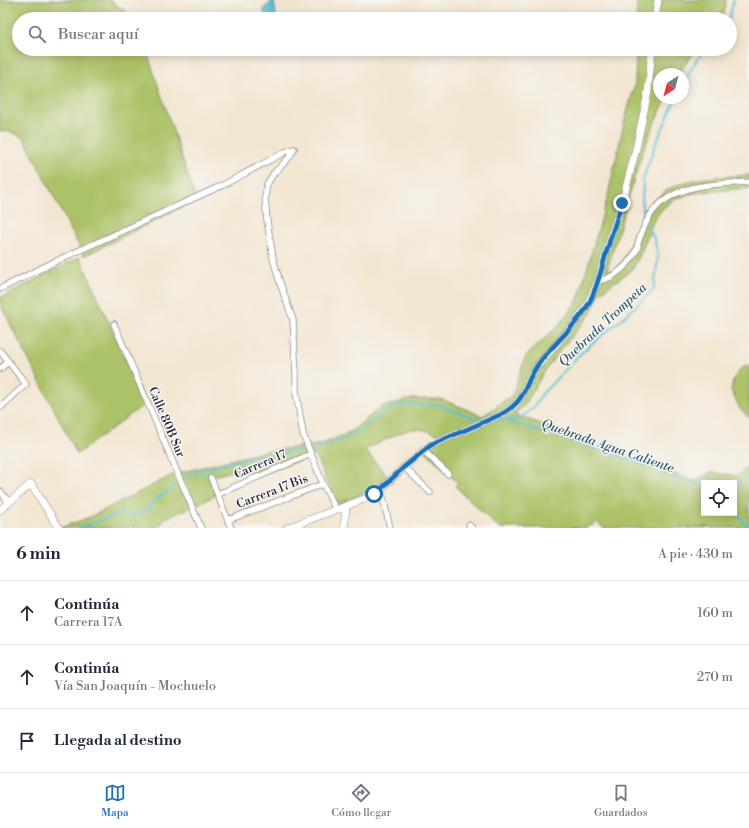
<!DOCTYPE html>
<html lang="es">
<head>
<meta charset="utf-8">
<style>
	:root { --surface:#fff; --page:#f2f2f3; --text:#1f2937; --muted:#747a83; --line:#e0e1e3; --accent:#1f6fb2 }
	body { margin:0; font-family:"Libre Bodoni",serif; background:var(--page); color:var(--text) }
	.controls { position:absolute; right:12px; bottom:12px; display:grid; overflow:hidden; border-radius:0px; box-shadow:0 2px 10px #0003 }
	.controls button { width:36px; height:36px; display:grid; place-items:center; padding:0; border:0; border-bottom:1px solid var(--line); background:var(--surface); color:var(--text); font:20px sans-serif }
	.compass { position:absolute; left:653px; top:68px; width:36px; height:36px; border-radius:50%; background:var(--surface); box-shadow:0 2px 10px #0003; rotate:216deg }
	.stop { position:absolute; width:12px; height:12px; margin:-9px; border:3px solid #1f6fb2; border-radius:50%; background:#fff }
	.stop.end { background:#1f6fb2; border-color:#fff; box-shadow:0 1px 4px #0008 }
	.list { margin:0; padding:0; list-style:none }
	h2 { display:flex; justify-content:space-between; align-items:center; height:52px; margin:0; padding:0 16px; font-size:17px }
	h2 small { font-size:13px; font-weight:400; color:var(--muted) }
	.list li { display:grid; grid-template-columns:26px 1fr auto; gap:12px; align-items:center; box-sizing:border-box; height:64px; padding:0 16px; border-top:1px solid var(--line) }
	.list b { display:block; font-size:15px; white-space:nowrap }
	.list p { margin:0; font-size:13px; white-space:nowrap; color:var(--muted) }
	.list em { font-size:13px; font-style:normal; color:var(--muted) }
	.icon { flex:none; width:22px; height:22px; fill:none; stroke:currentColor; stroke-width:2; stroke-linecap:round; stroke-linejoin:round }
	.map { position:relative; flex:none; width:749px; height:528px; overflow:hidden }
	.search { position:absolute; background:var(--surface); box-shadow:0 2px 10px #0003; left:12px; right:12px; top:12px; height:44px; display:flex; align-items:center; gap:10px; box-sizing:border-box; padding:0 14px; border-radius:22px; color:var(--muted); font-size:15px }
	.sheet { height:244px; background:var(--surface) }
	nav { display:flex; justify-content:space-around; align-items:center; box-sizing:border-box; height:56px; border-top:1px solid var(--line); background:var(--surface); font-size:11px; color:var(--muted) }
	nav a { display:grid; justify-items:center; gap:2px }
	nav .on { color:var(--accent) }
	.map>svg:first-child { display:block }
	.green { fill:#acc267; stroke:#677251; fill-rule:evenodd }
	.water { fill:#55bdd2; stroke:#3c7086 }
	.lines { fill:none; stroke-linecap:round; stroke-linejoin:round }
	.stream { stroke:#55bdd2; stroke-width:2 }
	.minor-casing { stroke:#8a8486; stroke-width:7 }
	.tertiary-casing { stroke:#8a8486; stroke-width:8 }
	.minor { stroke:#fff; stroke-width:5.5 }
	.tertiary { stroke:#fff; stroke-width:7 }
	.route { stroke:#1f6fb2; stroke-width:5 }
	.labels { text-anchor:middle; stroke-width:3; stroke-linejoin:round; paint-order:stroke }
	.street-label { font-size:12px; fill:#22223b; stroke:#f6f6f2 }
	.water-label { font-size:13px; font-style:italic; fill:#345870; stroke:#f6f6f2 }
</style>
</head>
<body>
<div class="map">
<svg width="749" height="528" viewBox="0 0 749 528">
	<rect width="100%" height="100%" fill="#f6f6f2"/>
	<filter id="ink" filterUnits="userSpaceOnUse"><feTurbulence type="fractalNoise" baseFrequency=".025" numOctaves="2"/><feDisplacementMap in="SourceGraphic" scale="8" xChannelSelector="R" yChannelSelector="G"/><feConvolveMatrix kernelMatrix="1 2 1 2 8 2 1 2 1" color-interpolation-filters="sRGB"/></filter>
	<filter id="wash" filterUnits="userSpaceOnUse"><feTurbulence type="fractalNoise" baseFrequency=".012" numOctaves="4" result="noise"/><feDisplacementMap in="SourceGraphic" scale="16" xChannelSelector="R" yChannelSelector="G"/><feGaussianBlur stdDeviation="0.9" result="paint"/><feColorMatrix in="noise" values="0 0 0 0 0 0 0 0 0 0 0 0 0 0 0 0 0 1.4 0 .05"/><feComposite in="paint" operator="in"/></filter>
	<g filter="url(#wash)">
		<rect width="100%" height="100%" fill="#f3e6d1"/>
		<path class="green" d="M 0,0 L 110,0 L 136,19 L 19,19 L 19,49 L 146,49 L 196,200 L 84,256 L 24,138 L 12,132 L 0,131 Z
			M 637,0 L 726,0 L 723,19 L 636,19 Z
			M 636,49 L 698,49 L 693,54 L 678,74 L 659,74 L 659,98 L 667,98 L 655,122 L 640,159 L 607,270 C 607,270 612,270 613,270 C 626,265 638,222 646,209 C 651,202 659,196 666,191 C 688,176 723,177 749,175 L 749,188 L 694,193 L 673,200 L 662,209 L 653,222 L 641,253 L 632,270 L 599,293 L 596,302 L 589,316 L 561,349 L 542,375 L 525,405 L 514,414 L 695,481 L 711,472 L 737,476 L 749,466 L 749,528 L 712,528 L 709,527 L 702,528 L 603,528 L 597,522 L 587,528 L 499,528 L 455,486 L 458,483 L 422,448 L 432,440 L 442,436 C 433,432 424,429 414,429 C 402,430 377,444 365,450 L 388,477 L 375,488 L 337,505 L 315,455 L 250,478 L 246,468 L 208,477 L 216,495 L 185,510 L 165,518 L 161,524 L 157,528 L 134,528 L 132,526 L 126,528 L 60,528 L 90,517 L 175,474 L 262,452 L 322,444 L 352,431 L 381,407 L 411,399 L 441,399 L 483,416 L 512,395 L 526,356 L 557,327 L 578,300 L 607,199 L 624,123 L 635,84 ZM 704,483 L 734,483 L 734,513 L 704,513 Z
			M 80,257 L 145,404 L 77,454 L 0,304 L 0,298 Z
			M 749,365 L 749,418 L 740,409 L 731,390 L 734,378 L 742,368 Z"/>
		<path class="water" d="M 274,0 L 276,15 L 274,19 L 267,19 L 263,9 Z"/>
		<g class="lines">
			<path class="stream" d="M 729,19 L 734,0
				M 683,85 C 689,73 696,58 706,49
				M 645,218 L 642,206 L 643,179 L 654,148 L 676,98
				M 496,420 L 506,420 L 522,417 L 534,407 L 542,394 L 581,353 L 624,317 L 654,289 L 658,258 L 655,241 L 648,225
				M 508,421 L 633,461 L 698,485 L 704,485
				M 312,448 L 341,441 L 362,429 L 379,416 L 396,406 L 409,404 L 439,405 L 473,418 L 483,419
				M 183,480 L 187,477 L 204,470 L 230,463 L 271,454 L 304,450
				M 732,483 L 749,479
				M 734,510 L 749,528
				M 79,528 L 119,514 L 134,515 L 141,514 L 147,509 L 156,499 L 175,486"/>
		</g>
	</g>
	<g filter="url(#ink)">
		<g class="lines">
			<defs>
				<path id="minor" d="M 294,149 L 288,159 L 274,173 L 267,184 L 265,197 L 267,221 L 273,258 L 280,283 L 293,320 L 296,374 L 296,392 L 303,434 L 323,484 L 336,510
					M 598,281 C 614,279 630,264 637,249 C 638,247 638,245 638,243 C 643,228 649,213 661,203 C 686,183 718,184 749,182
					M 0,289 L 54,262 L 223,185 L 285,152 L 294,149
					M 114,324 L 201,528
					M 0,351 L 26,384 L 0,408
					M 0,369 L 8,362
					M 423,450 L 448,474
					M 404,467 L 430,492
					M 211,478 L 231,528
					M 381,489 L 390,528
					M 0,491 L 9,502
					M 218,494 L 311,454
					M 228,520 L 323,484
					M 469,525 L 472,528"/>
				<path id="tertiary" d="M 655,19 L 658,0
					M 0,510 L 31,484 L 59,528
					M 287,528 L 367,498 L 381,489 L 404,467 L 431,445 L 502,414 L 514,406 L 521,397 L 533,372 L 539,364 L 573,325 L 588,304 L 598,281 L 611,235 L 622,203 L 636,149 L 648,92 L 652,49
					M 344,528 L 346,506"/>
			</defs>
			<use href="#minor" class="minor-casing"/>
			<use href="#tertiary" class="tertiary-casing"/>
			<use href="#minor" class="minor"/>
			<use href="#tertiary" class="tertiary"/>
		</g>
	</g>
	<g class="lines" filter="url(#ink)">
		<path class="route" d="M 374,494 L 381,489 L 404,467 L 431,445 L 502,414 C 527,400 523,386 537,366 C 552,344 575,328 588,305 C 598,287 602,266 608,247 C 612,232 617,218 622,203"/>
	</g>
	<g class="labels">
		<g class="street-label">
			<text transform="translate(167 422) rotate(67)" y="4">Calle 80B Sur</text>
			<text transform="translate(260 464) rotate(-23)" y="4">Carrera 17</text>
			<text transform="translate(272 491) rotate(-21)" y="4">Carrera 17 Bis</text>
		</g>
		<g class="water-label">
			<text transform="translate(602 324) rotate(-43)" y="5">Quebrada Trompeta</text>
			<text transform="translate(608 445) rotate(19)" y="5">Quebrada Agua Caliente</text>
		</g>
	</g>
</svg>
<div class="controls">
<button><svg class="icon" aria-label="locate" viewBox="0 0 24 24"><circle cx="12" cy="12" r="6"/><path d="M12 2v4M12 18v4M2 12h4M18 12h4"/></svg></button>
</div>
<svg class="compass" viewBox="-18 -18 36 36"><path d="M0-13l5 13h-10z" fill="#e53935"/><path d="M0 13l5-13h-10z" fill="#747a83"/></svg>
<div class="stop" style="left:374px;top:494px"></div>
<div class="stop end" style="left:622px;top:203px"></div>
<div class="search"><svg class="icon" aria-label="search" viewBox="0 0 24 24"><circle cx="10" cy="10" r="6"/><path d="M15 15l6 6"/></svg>Buscar aquí</div>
</div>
<section class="sheet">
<h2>6 min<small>A pie · 430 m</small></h2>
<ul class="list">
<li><svg class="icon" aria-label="ahead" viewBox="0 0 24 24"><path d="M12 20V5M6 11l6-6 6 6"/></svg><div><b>Continúa</b><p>Carrera 17A</p></div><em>160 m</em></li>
<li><svg class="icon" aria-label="ahead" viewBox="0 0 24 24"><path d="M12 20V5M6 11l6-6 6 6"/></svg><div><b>Continúa</b><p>Vía San Joaquín - Mochuelo</p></div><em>270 m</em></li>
<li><svg class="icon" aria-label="arrive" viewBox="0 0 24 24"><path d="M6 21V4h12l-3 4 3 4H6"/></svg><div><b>Llegada al destino</b></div></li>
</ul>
</section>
<nav>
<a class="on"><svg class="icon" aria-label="map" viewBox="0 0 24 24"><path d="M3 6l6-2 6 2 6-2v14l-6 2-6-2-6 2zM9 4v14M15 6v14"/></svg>Mapa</a>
<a><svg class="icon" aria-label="directions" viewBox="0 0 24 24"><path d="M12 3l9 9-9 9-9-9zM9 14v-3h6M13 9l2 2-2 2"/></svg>Cómo llegar</a>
<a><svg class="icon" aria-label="saved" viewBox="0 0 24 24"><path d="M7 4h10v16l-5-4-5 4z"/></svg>Guardados</a>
</nav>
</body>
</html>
